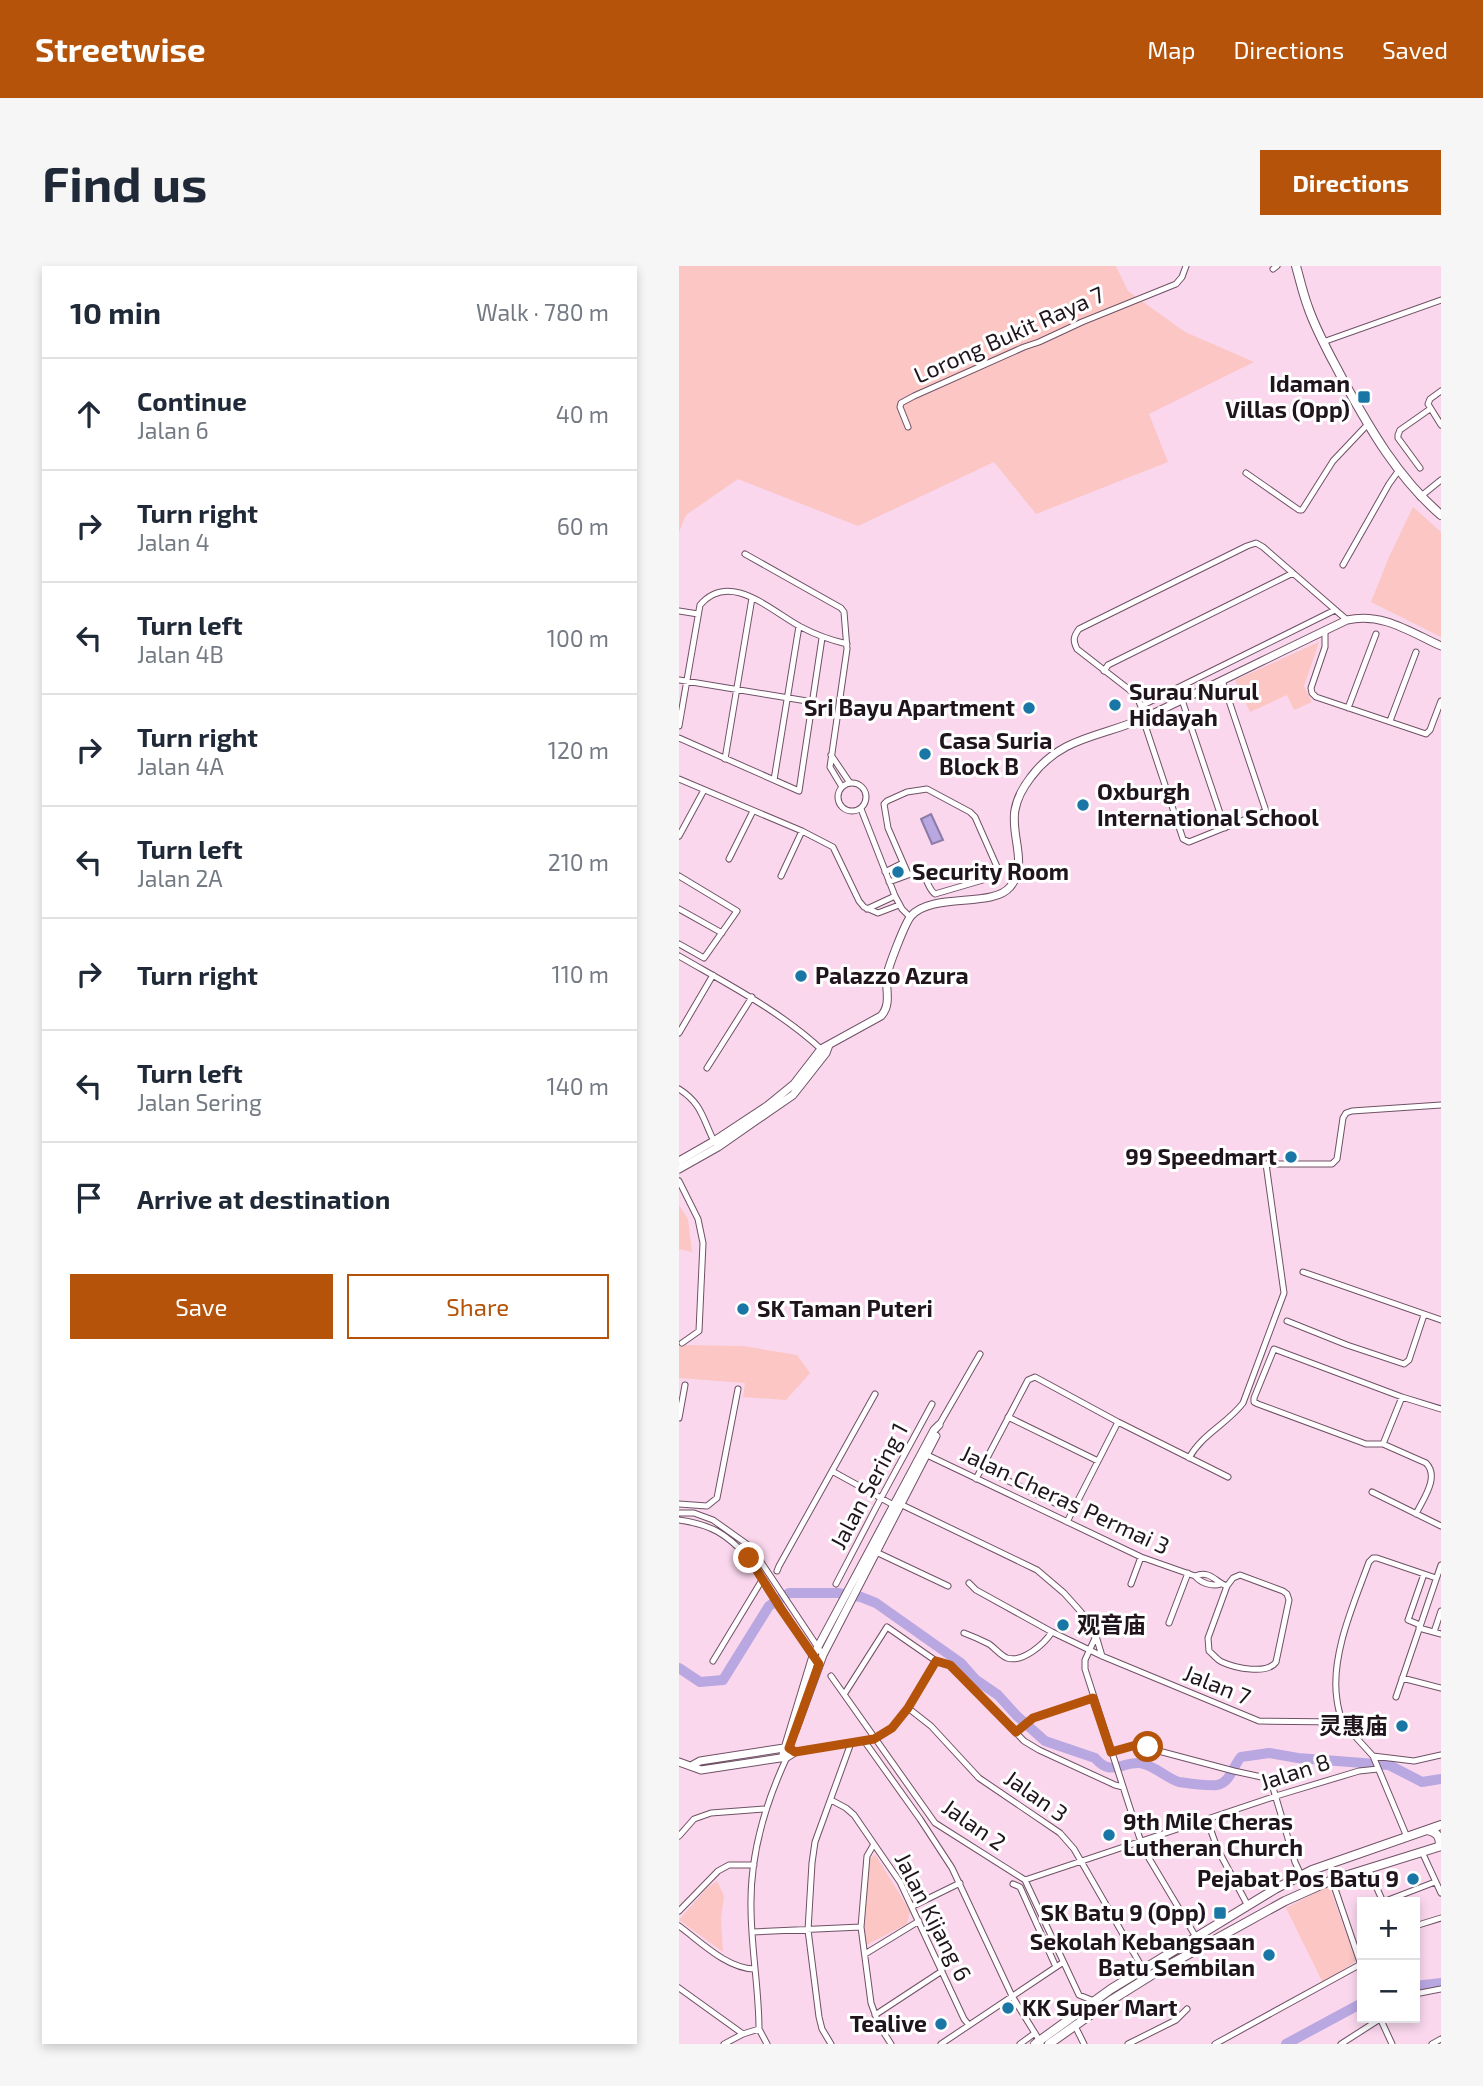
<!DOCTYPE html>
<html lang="en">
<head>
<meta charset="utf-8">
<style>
	:root { --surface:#fff; --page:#f6f6f7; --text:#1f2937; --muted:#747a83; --line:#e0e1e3; --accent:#b45309 }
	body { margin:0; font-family:"Exo 2","Noto Sans SC",sans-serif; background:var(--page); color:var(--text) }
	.controls { position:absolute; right:21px; bottom:21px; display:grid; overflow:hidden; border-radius:0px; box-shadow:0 4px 10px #0003 }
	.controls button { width:63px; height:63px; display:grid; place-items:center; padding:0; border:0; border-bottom:2px solid var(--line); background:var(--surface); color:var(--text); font:35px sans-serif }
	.stop { position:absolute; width:21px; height:21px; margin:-16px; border:5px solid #b45309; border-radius:50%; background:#fff }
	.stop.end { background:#b45309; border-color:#fff; box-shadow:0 2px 7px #0008 }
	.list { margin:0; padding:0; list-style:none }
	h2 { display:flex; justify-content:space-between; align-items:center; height:91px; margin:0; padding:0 28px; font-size:30px }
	h2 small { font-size:23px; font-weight:400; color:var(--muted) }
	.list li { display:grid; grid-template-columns:46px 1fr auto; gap:21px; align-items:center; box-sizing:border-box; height:112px; padding:0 28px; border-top:2px solid var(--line) }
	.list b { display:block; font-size:26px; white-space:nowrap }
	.list p { margin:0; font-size:23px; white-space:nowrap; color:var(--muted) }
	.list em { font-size:23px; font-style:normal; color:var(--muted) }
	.actions { display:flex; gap:14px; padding:21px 28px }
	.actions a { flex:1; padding:16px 0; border:2px solid var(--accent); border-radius:0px; text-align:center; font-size:24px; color:var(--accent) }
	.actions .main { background:var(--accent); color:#fff }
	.icon { flex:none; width:38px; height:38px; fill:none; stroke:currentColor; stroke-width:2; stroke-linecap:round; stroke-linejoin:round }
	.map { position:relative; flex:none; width:762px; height:1778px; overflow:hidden; border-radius:0px }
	header { display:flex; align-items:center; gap:42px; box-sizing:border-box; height:98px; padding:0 35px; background:var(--accent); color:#fff }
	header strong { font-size:33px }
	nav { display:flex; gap:38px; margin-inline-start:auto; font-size:24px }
	.intro { display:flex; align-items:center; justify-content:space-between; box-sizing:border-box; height:168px; padding:0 42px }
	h1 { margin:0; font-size:49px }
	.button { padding:18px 32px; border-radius:0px; background:var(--accent); color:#fff; font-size:24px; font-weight:700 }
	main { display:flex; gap:42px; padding:0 42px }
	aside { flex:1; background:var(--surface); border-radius:0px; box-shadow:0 4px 10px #0003 }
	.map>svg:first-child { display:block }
	.green { fill:#fbc6c4 }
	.water { fill:#b9a7e1; stroke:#8b7ba6; stroke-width:2 }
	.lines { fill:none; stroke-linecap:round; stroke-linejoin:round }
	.river { stroke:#b9a7e1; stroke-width:10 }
	.minor-casing { stroke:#6f5165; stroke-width:7 }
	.tertiary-casing { stroke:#6f5165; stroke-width:9 }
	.secondary-casing { stroke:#6f5165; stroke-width:10 }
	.minor { stroke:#fff; stroke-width:5 }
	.tertiary { stroke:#fff; stroke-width:7 }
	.secondary { stroke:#fff; stroke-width:8 }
	.route { stroke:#b45309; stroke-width:9 }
	.poi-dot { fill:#1a77a5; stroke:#fff; stroke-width:2.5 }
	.labels { text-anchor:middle; stroke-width:6; stroke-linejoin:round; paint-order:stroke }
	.street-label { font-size:23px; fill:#21151d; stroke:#fff }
	.poi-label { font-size:23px; font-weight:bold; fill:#21151d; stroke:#fff; text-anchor:start }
</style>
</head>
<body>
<header>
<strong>Streetwise</strong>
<nav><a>Map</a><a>Directions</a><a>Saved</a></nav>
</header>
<div class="intro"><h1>Find us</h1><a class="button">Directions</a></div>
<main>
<aside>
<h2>10 min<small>Walk · 780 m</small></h2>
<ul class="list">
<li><svg class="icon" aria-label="ahead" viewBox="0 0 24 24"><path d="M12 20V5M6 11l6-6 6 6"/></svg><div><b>Continue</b><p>Jalan 6</p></div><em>40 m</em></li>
<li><svg class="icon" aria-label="right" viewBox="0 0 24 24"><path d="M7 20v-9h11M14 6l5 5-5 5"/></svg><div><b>Turn right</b><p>Jalan 4</p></div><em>60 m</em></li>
<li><svg class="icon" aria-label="left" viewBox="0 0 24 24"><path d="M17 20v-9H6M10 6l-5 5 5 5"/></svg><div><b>Turn left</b><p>Jalan 4B</p></div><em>100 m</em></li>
<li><svg class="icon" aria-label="right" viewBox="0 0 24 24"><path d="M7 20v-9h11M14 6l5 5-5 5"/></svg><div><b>Turn right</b><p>Jalan 4A</p></div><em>120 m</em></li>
<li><svg class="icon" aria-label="left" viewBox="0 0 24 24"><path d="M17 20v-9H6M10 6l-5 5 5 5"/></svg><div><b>Turn left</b><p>Jalan 2A</p></div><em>210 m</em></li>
<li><svg class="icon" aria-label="right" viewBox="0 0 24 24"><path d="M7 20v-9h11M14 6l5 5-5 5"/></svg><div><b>Turn right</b></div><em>110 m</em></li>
<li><svg class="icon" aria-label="left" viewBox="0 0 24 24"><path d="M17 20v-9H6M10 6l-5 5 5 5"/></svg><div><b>Turn left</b><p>Jalan Sering</p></div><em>140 m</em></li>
<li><svg class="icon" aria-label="arrive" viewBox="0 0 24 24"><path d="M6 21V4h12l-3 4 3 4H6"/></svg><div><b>Arrive at destination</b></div></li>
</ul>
<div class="actions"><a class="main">Save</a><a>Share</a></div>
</aside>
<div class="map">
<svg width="762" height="1778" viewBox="0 0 762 1778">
	<rect width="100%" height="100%" fill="#fad7ed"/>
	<path class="green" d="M 0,0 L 437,0 L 449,25 L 506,66 L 575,96 L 470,148 L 489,196 L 357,248 L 315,196 L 179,260 L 59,213 L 7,249 L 0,266 Z
		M 734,241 L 762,266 L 762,371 L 692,336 L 710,291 Z
		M 640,376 L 625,420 L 633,436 L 615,444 L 608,429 L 571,446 L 556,414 Z
		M 0,939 L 9,953 L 13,986 L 0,983 Z
		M 0,1079 L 64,1080 L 118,1089 L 131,1107 L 107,1134 L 64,1131 L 66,1117 L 0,1112 Z
		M 196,1588 L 231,1645 L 228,1658 L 187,1679 L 185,1661 L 191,1593 Z
		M 38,1615 L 45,1630 L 42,1653 L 44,1686 L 0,1654 L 27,1623 Z
		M 650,1620 L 677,1695 L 644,1717 L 607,1642 Z"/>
	<path class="water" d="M 252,548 L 264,574 L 253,578 L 242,553 Z"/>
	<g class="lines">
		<path class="river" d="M 0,1402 L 21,1416 L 44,1414 L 90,1340 L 110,1327 L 159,1327 L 182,1331 L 197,1337 L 282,1397 L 297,1414 L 319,1429 L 338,1450 L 366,1475 L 416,1492 C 432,1511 442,1496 461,1497 C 475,1499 487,1512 500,1516 C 507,1517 531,1520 538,1519 C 551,1517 554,1500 562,1491 L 590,1487 L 619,1492 L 710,1499 L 743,1516 L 762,1513
			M 736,1720 L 762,1717
			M 607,1778 L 683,1737"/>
		<defs>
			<path id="minor" d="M 594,3 L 598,0
				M 644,76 L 762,34
				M 762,125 L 751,133 L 749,138 L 762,159
				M 229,161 L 221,141 L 222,137 L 235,130 L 345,81 L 360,76 L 403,56 L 497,18 L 503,11 L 507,0
				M 741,202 L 719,172 L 719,169 L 721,164 L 751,143
				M 567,207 L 620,244 L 623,244 L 654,195 L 689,158
				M 741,231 L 762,214
				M 66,288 L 162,342 L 165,346 L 168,383 L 151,501 L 163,521
				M 664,299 L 710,218 L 720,204
				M 0,345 L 19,348
				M 646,364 L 646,381 L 632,422 L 633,427 L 637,431 L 747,468 L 751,464 L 762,435
				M 425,405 L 429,399 L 614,307
				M 0,414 L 134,436
				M 503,434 L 546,562
				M 462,440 L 656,344
				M 669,442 L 697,368
				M 467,452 L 458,431 L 452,425 L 398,383 C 394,375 394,371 400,363 L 568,280 L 577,277 L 584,281 L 668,354
				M 464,453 L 504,573 L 510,576 L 587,545 L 543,414
				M 711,455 L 737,386
				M 0,460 L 21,339 C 51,304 92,345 122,361 C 137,369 151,374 168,378
				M 0,472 L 120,525 L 143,372
				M 152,489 L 171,517
				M 46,493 L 73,332
				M 0,513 L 123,565 L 154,581 L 180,635 L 185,641 L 199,647 L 220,639
				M 95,514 L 120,360
				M159 531a14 14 0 1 1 28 0a14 14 0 1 1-28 0Z
				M 182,543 L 216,630 L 223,643 L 231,651
				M 0,570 L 25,524
				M 50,593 L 74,545
				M 206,606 L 224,597
				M 0,610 L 58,645 L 25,692 L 0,678
				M 102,610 L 123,565
				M 210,616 L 240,605 C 249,611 248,622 256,628 L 314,611 L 319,603 L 296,551 L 291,546 L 248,523 L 228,526 L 208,535 L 205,538 L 209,562 L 229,608
				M 0,643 L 43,667
				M 188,643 L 216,630
				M 0,690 C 50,719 101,745 143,784
				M 0,767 L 34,709
				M 28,802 L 73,731
				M 0,823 C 24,838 24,855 36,877
				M 0,915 L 19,953 L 24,977 L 20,1065 L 3,1077
				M 624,1006 L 762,1054
				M 608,1055 L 668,1079 L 725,1098 L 730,1094 L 745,1049
				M 329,1151 L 419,1195
				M 0,1152 L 6,1119
				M 260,1159 L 301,1088
				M 704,1178 L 723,1131
				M 246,1188 L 462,1291 L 516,1310 C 522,1317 533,1321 542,1318
				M 510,1192 C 523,1168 548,1158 564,1137 L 605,1027 L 587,898 L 653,898 L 658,893 L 664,852 L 667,847 L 673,845 L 762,839
				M 302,1202 L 393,1245
				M 153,1205 L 218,1241
				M 297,1213 L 349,1114 L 356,1111 L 439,1156 L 549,1211
				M 693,1226 L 762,1260
				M 219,1237 L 358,1304 L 385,1327 L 402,1346 L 417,1370 L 423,1390
				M 0,1238 L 28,1240 L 38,1232 L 59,1123
				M 0,1247 L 15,1247 L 34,1254 L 72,1281 L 144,1389
				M 737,1248 C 744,1233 761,1211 747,1197 L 704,1178 L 687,1178 L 579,1138 L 575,1136 L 575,1132 L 595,1083 L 723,1131 L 762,1143
				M 0,1254 C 34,1259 47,1268 70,1292 L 134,1391
				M 388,1256 L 439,1156
				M 197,1286 L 269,1320
				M 98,1305 L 100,1300 L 196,1128
				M 516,1310 C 532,1304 536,1316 548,1320 L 529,1372 L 530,1385 C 534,1388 538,1394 543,1396 C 556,1402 588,1409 597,1396 L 610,1334 L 608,1328 L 604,1325 L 561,1309 L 554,1312 L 548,1320
				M 290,1317 L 297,1324 L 373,1366 L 423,1390 L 580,1455 L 663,1456 L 694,1490 L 728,1571
				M 157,1318 L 202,1232 L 253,1138
				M 452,1318 L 462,1291
				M 490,1357 L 509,1307
				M 741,1359 L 729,1354 L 745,1308
				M 740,1362 L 762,1368
				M 755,1366 L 762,1345
				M 285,1367 C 293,1370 302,1374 310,1378 C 316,1382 321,1389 328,1392 C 344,1397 365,1378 373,1366
				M 417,1370 L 406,1394 L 406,1403 L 460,1570 L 465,1584 L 517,1671
				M 34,1395 L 83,1314
				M 152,1410 L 256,1557 L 346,1614 L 400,1729 L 415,1735
				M 723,1412 L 762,1422
				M 166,1427 L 208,1361 L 257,1395 L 271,1399 L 345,1475 L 360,1484 L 436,1519 L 444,1521
				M 717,1431 L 762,1299
				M 229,1442 L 252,1460 L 300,1512 L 381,1567 L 395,1583 L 464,1703
				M 663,1456 C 661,1449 659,1442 658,1434 C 651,1390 675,1337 690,1296 L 694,1292 L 698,1292 L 757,1312
				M 337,1466 L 354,1452 L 414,1432
				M 186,1476 L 241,1553 L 273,1602 L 333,1730 L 362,1777
				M 116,1486 L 196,1473 L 213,1462 L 229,1442 L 257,1395
				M 432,1486 L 457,1479 L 555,1505 L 587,1512 L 592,1515 L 616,1596 L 622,1609
				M 694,1490 L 735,1495 L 762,1489
				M 152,1534 L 167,1542 L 175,1549 L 221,1616 L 285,1753 L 290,1759
				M 528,1554 L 539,1584 L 568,1638
				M 0,1570 L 15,1553 L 32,1547 L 86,1543
				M 195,1578 L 188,1590 L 182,1661 L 192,1737 L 200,1759 L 212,1778
				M 743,1586 L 762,1627
				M 689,1602 L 704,1636 L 756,1616
				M 346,1614 L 597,1530 L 680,1505 L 699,1503
				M 653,1614 L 682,1699
				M 334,1618 L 341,1621 L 377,1701
				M 234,1640 L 281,1617
				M 0,1645 L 39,1605 L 50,1599 L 75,1599
				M 0,1660 C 22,1676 47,1702 75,1703
				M 736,1660 L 762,1652
				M 73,1666 L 182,1661
				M 186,1688 L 240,1655
				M 0,1722 L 64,1768
				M 736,1728 L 762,1723
				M 196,1749 L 263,1705
				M 701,1752 L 713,1778
				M 396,1760 L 405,1778
				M 45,1778 L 64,1768 L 80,1763
				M 88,1778 L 80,1763 C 80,1723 72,1682 72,1641 C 71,1588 86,1538 108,1491
				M 152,1778 L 143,1763 L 140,1751 L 129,1664 L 133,1597 L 136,1576 L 172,1477
				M 262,1778 L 383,1697
				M 341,1778 L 356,1767
				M 449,1778 L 497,1754 L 508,1743
				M 536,1778 L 682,1698
				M 662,1778 L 701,1753
				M 753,1778 L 762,1773"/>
			<path id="tertiary" d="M 0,895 L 35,875 L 88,840 L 115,818 L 142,783 L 202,750 C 213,738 206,723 208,709 C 210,699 226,657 232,650 C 253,626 314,642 331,621 C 350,599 331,569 336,544 C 338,532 345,520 352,511 C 383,469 425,471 467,451 C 535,419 601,386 668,354 C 703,346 731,366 762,380
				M 0,903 L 39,881 L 114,829 L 147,787 L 150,779
				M 116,1465 L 144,1389 L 257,1170
				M 103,1492 L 134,1390 L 255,1164 L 260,1159
				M 0,1496 L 22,1504 L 108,1491 L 116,1486 L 110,1482 L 105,1482 L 21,1495 L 12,1500"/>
			<path id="secondary" d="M 617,0 C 621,14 624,28 629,41 C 638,67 652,91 664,114 C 691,163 719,212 762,249
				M 748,1564 C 758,1566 761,1570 761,1580
				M 356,1778 L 432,1723 L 596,1623 L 633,1604 L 762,1559
				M 370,1778 L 431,1735 L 479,1705 L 606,1635 L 653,1614 L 762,1580"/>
		</defs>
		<use href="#minor" class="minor-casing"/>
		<use href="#tertiary" class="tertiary-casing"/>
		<use href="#secondary" class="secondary-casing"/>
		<use href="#minor" class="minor"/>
		<use href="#tertiary" class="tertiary"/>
		<use href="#secondary" class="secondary"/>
	</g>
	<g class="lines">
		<path class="route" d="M 70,1292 L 102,1343 L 140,1398 L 110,1482 L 116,1486 L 195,1473 L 213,1462 L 229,1442 L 257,1395 L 271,1399 L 337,1466 L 354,1452 L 414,1432 L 432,1486 L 457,1479 L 469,1481"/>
	</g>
	<g class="poi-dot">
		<rect x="678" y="124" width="14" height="14" rx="3.5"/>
		<circle cx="436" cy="439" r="7"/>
		<circle cx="350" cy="442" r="7"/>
		<circle cx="246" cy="488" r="7"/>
		<circle cx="404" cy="539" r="7"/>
		<circle cx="219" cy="606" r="7"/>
		<circle cx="122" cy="710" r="7"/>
		<circle cx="612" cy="891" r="7"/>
		<circle cx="64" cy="1043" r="7"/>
		<circle cx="384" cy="1359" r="7"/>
		<circle cx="723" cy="1460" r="7"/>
		<circle cx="430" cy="1569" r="7"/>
		<circle cx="734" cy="1613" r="7"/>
		<rect x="534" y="1640" width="14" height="14" rx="3.5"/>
		<circle cx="590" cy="1689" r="7"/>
		<circle cx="329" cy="1742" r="7"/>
		<circle cx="262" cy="1758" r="7"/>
	</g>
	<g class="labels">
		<g class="street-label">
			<text transform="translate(330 69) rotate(-24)" y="8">Lorong Bukit Raya 7</text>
			<text transform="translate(190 1220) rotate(-62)" y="8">Jalan Sering 1</text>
			<text transform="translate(386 1234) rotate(25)" y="8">Jalan Cheras Permai 3</text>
			<text transform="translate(538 1419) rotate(22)" y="8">Jalan 7</text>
			<text transform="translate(616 1506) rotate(-18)" y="8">Jalan 8</text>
			<text transform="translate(357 1530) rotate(35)" y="8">Jalan 3</text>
			<text transform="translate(295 1559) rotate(35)" y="8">Jalan 2</text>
			<text transform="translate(254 1651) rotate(63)" y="8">Jalan Kijang 6</text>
		</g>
		<g class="poi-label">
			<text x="671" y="126" text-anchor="end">Idaman<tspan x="671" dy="26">Villas (Opp)</tspan></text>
			<text x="450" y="434">Surau Nurul<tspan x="450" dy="26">Hidayah</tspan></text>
			<text x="336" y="450" text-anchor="end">Sri Bayu Apartment</text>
			<text x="260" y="483">Casa Suria<tspan x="260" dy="26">Block B</tspan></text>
			<text x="418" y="534">Oxburgh<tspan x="418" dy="26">International School</tspan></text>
			<text x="233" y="614">Security Room</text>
			<text x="136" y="718">Palazzo Azura</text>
			<text x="598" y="899" text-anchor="end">99 Speedmart</text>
			<text x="78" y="1051">SK Taman Puteri</text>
			<text x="398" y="1367">观音庙</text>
			<text x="709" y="1468" text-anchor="end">灵惠庙</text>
			<text x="444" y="1564">9th Mile Cheras<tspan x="444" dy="26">Lutheran Church</tspan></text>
			<text x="720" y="1621" text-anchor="end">Pejabat Pos Batu 9</text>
			<text x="527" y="1655" text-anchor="end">SK Batu 9 (Opp)</text>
			<text x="576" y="1684" text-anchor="end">Sekolah Kebangsaan<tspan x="576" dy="26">Batu Sembilan</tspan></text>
			<text x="343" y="1750">KK Super Mart</text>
			<text x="248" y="1766" text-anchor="end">Tealive</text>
		</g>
	</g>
</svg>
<div class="controls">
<button>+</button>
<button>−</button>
</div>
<div class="stop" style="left:469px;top:1481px"></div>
<div class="stop end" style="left:70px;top:1292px"></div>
</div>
</main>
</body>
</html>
